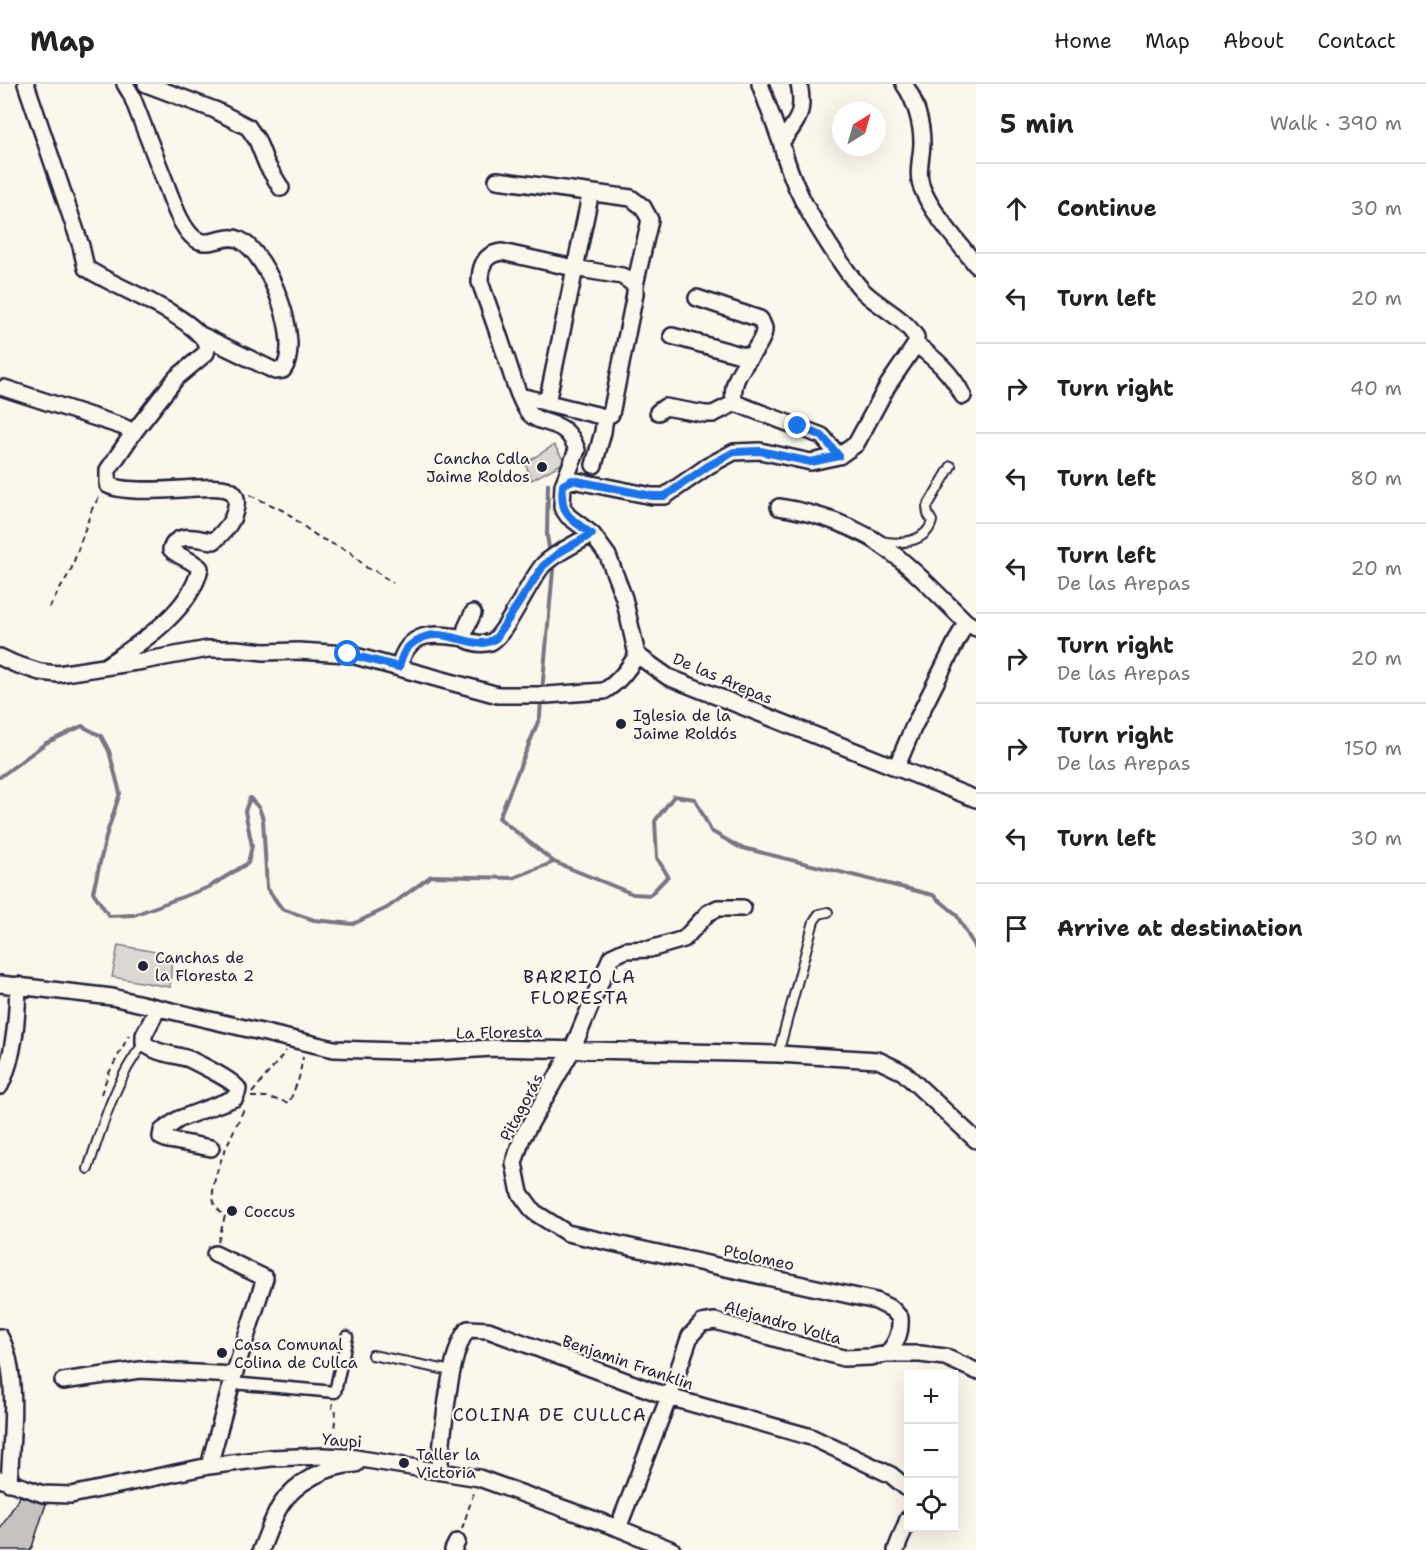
<!DOCTYPE html>
<html lang="en">
<head>
<meta charset="utf-8">
<style>
	:root { --surface:#fff; --page:#f2f2f2; --text:#222; --muted:#767676; --line:#e0e0e0 }
	body { margin:0; font-family:"Shantell Sans",sans-serif; background:var(--page); color:var(--text) }
	.controls { position:absolute; right:18px; bottom:18px; display:grid; overflow:hidden; border-radius:0px; box-shadow:0 6px 24px #0002 }
	.controls button { width:54px; height:54px; display:grid; place-items:center; padding:0; border:0; border-bottom:2px solid var(--line); background:var(--surface); color:var(--text); font:30px sans-serif }
	.compass { position:absolute; left:832px; top:18px; width:54px; height:54px; border-radius:50%; background:var(--surface); box-shadow:0 6px 24px #0002; rotate:37deg }
	.stop { position:absolute; width:18px; height:18px; margin:-14px; border:4px solid #1a73e8; border-radius:50%; background:#fff }
	.stop.end { background:#1a73e8; border-color:#fff; box-shadow:0 2px 6px #0008 }
	.list { margin:0; padding:0; list-style:none }
	h2 { display:flex; justify-content:space-between; align-items:center; height:78px; margin:0; padding:0 24px; font-size:26px }
	h2 small { font-size:20px; font-weight:400; color:var(--muted) }
	.list li { display:grid; grid-template-columns:39px 1fr auto; gap:18px; align-items:center; box-sizing:border-box; height:90px; padding:0 24px; border-top:2px solid var(--line) }
	.list b { display:block; font-size:22px; white-space:nowrap }
	.list p { margin:0; font-size:20px; white-space:nowrap; color:var(--muted) }
	.list em { font-size:20px; font-style:normal; color:var(--muted) }
	.icon { flex:none; width:33px; height:33px; fill:none; stroke:currentColor; stroke-width:2; stroke-linecap:round; stroke-linejoin:round }
	.map { position:relative; flex:none; width:976px; height:1466px; overflow:hidden }
	header { display:flex; align-items:center; gap:36px; box-sizing:border-box; height:84px; padding:0 30px; background:var(--surface); border-bottom:2px solid var(--line) }
	header strong { font-size:28px }
	nav { display:flex; gap:33px; margin-inline-start:auto; font-size:21px }
	main { display:flex }
	aside { flex:1; background:var(--surface) }
	.map>svg:first-child { display:block }
	.green { fill:#dbd8d3; stroke:#7e7d87; stroke-width:1.5 }
	.lines { fill:none; stroke-linecap:round; stroke-linejoin:round }
	.stream { stroke:#787681; stroke-width:4 }
	.building { fill:#c6c2c0; stroke:#22223b; stroke-width:1.5 }
	.service-casing { stroke:#22223b; stroke-width:12 }
	.pedestrian-casing { stroke:#22223b; stroke-width:15 }
	.minor-casing { stroke:#22223b; stroke-width:20 }
	.path { stroke:#22223b; stroke-width:2; stroke-dasharray:6 4.5; stroke-linecap:butt }
	.service { stroke:#fbf7ec; stroke-width:8 }
	.pedestrian { stroke:#fbf7ec; stroke-width:10 }
	.minor { stroke:#fbf7ec; stroke-width:15 }
	.route { stroke:#1a73e8; stroke-width:8 }
	.poi-dot { fill:#22223b; stroke:#fbf7ec; stroke-width:2 }
	.labels { text-anchor:middle; stroke-width:4.5; stroke-linejoin:round; paint-order:stroke }
	.poi-label { font-size:16px; fill:#22223b; stroke:#fbf7ec; text-anchor:start }
	.street-label { font-size:16px; fill:#22223b; stroke:#fbf7ec }
	.neighbourhood-label { font-size:18px; letter-spacing:1.5px; fill:#22223b; stroke:#fbf7ec }
</style>
</head>
<body>
<header>
<strong>Map</strong>
<nav><a>Home</a><a>Map</a><a>About</a><a>Contact</a></nav>
</header>
<main>
<div class="map">
<svg width="976" height="1466" viewBox="0 0 976 1466">
	<rect width="100%" height="100%" fill="#fbf7ec"/>
	<filter id="ink" filterUnits="userSpaceOnUse"><feTurbulence type="fractalNoise" baseFrequency=".0167" numOctaves="2"/><feDisplacementMap in="SourceGraphic" scale="12" xChannelSelector="R" yChannelSelector="G"/><feConvolveMatrix kernelMatrix="1 2 1 2 8 2 1 2 1" color-interpolation-filters="sRGB"/></filter>
	<g filter="url(#ink)">
		<path class="green" d="M 554,361 L 565,378 L 532,396 L 525,379 Z
			M 118,861 L 172,871 L 170,903 L 112,893 Z"/>
		<g class="lines">
			<path class="stream" d="M 548,400 L 547,451 L 550,471
				M 542,608 L 553,486 L 551,478
				M 541,616 L 540,633 L 499,734 L 554,778 L 633,810 L 650,811 L 668,792 L 657,774 L 655,737 L 674,712 L 695,715 L 711,747 L 739,763 L 933,811 L 956,830 L 976,865
				M 0,693 L 46,659 L 82,642 L 101,652 L 109,667 L 120,709 L 107,749 L 93,808 L 109,832 L 134,831 L 209,803 L 248,779 L 252,762 L 245,727 L 250,714 L 259,724 L 263,735 L 267,804 L 282,825 L 314,836 L 353,840 L 387,824 L 431,792 L 513,794 L 554,778"/>
		</g>
		<path class="building" d="M 20,1412 L 46,1420 L 32,1463 L 29,1466 L 0,1466 L 0,1445 Z"/>
		<g class="lines">
			<defs>
				<path id="service" d="M 881,457 C 899,461 927,458 932,437 L 928,430 L 927,423 L 951,382
					M 778,970 L 814,837 L 819,830 L 828,828
					M 88,1085 C 102,1042 116,994 144,959
					M 372,1271 L 452,1287"/>
				<path id="pedestrian" d="M 232,1299 L 335,1308 L 347,1253"/>
				<path id="minor" d="M 26,0 L 81,162 L 86,184 C 119,206 188,228 208,261 L 206,269 L 176,294 L 134,348 L 108,386 L 108,401 C 126,410 176,405 197,404 C 207,404 220,402 229,406 C 236,409 237,416 236,422 C 234,437 225,447 214,457 C 198,456 178,446 171,465 C 178,473 191,475 200,484 C 191,527 139,560 106,582
					M 125,0 L 131,10 C 142,38 153,67 164,95 C 171,113 177,134 189,149 C 206,170 223,147 240,156 C 269,171 303,258 283,286 L 275,287 L 203,252
					M 146,0 L 215,26 L 248,43 L 257,56 L 267,81 L 281,104
					M 760,0 L 781,58 C 798,37 805,28 799,0
					M 904,0 C 915,15 922,40 922,58 C 922,73 916,89 922,104 C 931,128 960,160 976,181
					M 781,58 C 792,102 809,130 833,167 C 843,181 852,196 864,208 C 881,224 903,233 916,253 L 916,260 L 888,301 L 856,360 L 839,372 L 811,378 L 760,367 L 734,368 L 708,382 L 665,412 L 652,412 L 572,396 L 563,401 L 562,423 L 568,432 L 592,450 L 608,472 L 624,514 L 637,571 L 668,593 L 976,715
					M 497,96 L 631,114 L 643,123 L 650,136 L 635,201
					M 697,214 L 760,235 C 761,237 763,241 764,244 C 766,264 725,289 735,319 L 822,352 L 839,372
					M 672,252 L 748,273
					M 916,260 C 935,275 952,289 963,312
					M 4,304 L 121,342 L 134,348
					M 520,312 L 605,333 L 611,330 L 635,210 L 635,201 L 622,192 L 574,184 L 502,168 C 484,170 480,182 480,198 C 489,223 498,248 506,273 C 512,290 516,309 526,325 C 539,346 565,330 577,366 L 563,401
					M 547,319 L 589,117
					M 658,328 L 665,323 L 705,330 L 713,330 L 735,319
					M 594,381 L 603,348 L 605,333
					M 779,423 C 811,428 842,438 871,454 C 904,474 938,511 966,538 L 976,544
					M 473,529 L 466,544 L 464,554 C 472,559 482,561 491,558 C 506,551 529,496 544,480 C 558,467 576,460 592,450
					M 0,573 L 15,580 L 40,588 L 58,590 L 143,577 L 208,565 L 236,565 L 264,568 L 298,567 L 348,570 L 498,611 L 547,611 L 604,607 C 619,598 628,585 637,571
					M 399,583 C 408,546 433,549 464,554
					M 896,684 L 913,644 L 966,538
					M 743,824 L 718,824 L 708,829 L 684,855 L 650,865 L 626,866 L 611,873 L 572,966 L 522,1054 L 514,1079 L 520,1109 L 534,1128 L 567,1149 L 876,1217 L 892,1225 L 900,1234 C 901,1249 897,1258 887,1270
					M 0,900 L 112,913 L 334,965 L 430,968 L 492,964 L 778,970 L 878,976 L 903,988 L 976,1056
					M 158,924 L 144,951 L 144,959 C 156,970 174,970 189,975 C 197,979 235,997 238,1005 C 238,1008 236,1011 235,1014 L 179,1035 L 162,1047 L 161,1053 L 168,1056 L 211,1064
					M 0,1002 C 15,971 17,935 18,901
					M 0,1253 C 20,1287 11,1360 9,1399
					M 63,1297 L 140,1286 L 234,1291
					M 209,1382 L 234,1291 L 265,1194 L 215,1170
					M 439,1387 C 443,1354 448,1268 468,1245 L 488,1246 L 669,1313 L 811,1353 L 891,1391 L 908,1405
					M 0,1395 L 43,1410 L 71,1411 L 209,1382 L 271,1374 L 323,1372 L 349,1373 L 479,1394 L 618,1444 L 672,1466
					M 618,1444 L 669,1313 L 690,1252 L 702,1239 L 715,1237 L 843,1274 L 871,1273 L 887,1270 L 920,1270 L 945,1273 L 976,1287
					M 261,1466 C 267,1451 272,1436 280,1422 C 295,1398 328,1381 356,1380
					M 453,1466 L 457,1458
					M 896,1466 L 908,1435"/>
			</defs>
			<use href="#service" class="service-casing"/>
			<use href="#pedestrian" class="pedestrian-casing"/>
			<use href="#minor" class="minor-casing"/>
			<path class="path" d="M 250,411 L 286,428 L 311,448 L 322,455 L 350,468 L 367,484 L 375,487 L 393,499
				M 49,524 L 71,486 L 92,425 L 99,413
				M 252,1009 L 286,967
				M 101,1010 L 108,991 L 129,951
				M 251,1013 L 267,1013 L 289,1019 L 299,994 L 303,973
				M 218,1158 L 225,1132 C 219,1127 214,1122 213,1113 C 211,1090 234,1047 244,1025
				M 333,1319 L 332,1324 L 336,1325 L 333,1358
				M 462,1445 L 474,1408"/>
			<use href="#service" class="service"/>
			<use href="#pedestrian" class="pedestrian"/>
			<use href="#minor" class="minor"/>
		</g>
	</g>
	<g class="lines" filter="url(#ink)">
		<path class="route" d="M 348,570 L 399,583 C 402,570 405,564 416,557 C 446,538 473,571 496,554 L 543,482 L 560,468 L 592,450 C 570,435 559,430 563,401 L 572,396 L 652,412 L 665,412 L 708,382 L 734,368 L 760,367 L 811,378 L 839,372 L 822,352 L 798,342"/>
	</g>
	<g class="poi-dot">
		<circle cx="542" cy="383" r="6"/>
		<circle cx="621" cy="640" r="6"/>
		<circle cx="143" cy="882" r="6"/>
		<circle cx="232" cy="1127" r="6"/>
		<circle cx="222" cy="1269" r="6"/>
		<circle cx="404" cy="1379" r="6"/>
	</g>
	<g class="labels">
		<g class="poi-label">
			<text x="530" y="380" text-anchor="end">Cancha Cdla<tspan x="530" dy="18">Jaime Roldos</tspan></text>
			<text x="633" y="637">Iglesia de la<tspan x="633" dy="18">Jaime Roldós</tspan></text>
			<text x="155" y="879">Canchas de<tspan x="155" dy="18">la Floresta 2</tspan></text>
			<text x="244" y="1133">Coccus</text>
			<text x="234" y="1266">Casa Comunal<tspan x="234" dy="18">Colina de Cullca</tspan></text>
			<text x="416" y="1376">Taller la<tspan x="416" dy="18">Victoria</tspan></text>
		</g>
		<g class="street-label">
			<text transform="translate(723 594) rotate(23)" y="6">De las Arepas</text>
			<text transform="translate(499 948) rotate(-1)" y="6">La Floresta</text>
			<text transform="translate(521 1023) rotate(-62)" y="6">Pitagorás</text>
			<text transform="translate(759 1173) rotate(12)" y="6">Ptolomeo</text>
			<text transform="translate(783 1238) rotate(16)" y="6">Alejandro Volta</text>
			<text transform="translate(628 1278) rotate(19)" y="6">Benjamin Franklin</text>
			<text transform="translate(342 1356) rotate(4)" y="6">Yaupi</text>
		</g>
		<g class="neighbourhood-label">
			<text x="580" y="899">BARRIO LA<tspan x="580" dy="21">FLORESTA</tspan></text>
			<text x="550" y="1337">COLINA DE CULLCA</text>
		</g>
	</g>
</svg>
<div class="controls">
<button>+</button>
<button>−</button>
<button><svg class="icon" aria-label="locate" viewBox="0 0 24 24"><circle cx="12" cy="12" r="6"/><path d="M12 2v4M12 18v4M2 12h4M18 12h4"/></svg></button>
</div>
<svg class="compass" viewBox="-18 -18 36 36"><path d="M0-13l5 13h-10z" fill="#e53935"/><path d="M0 13l5-13h-10z" fill="#767676"/></svg>
<div class="stop" style="left:348px;top:570px"></div>
<div class="stop end" style="left:798px;top:342px"></div>
</div>
<aside>
<h2>5 min<small>Walk · 390 m</small></h2>
<ul class="list">
<li><svg class="icon" aria-label="ahead" viewBox="0 0 24 24"><path d="M12 20V5M6 11l6-6 6 6"/></svg><div><b>Continue</b></div><em>30 m</em></li>
<li><svg class="icon" aria-label="left" viewBox="0 0 24 24"><path d="M17 20v-9H6M10 6l-5 5 5 5"/></svg><div><b>Turn left</b></div><em>20 m</em></li>
<li><svg class="icon" aria-label="right" viewBox="0 0 24 24"><path d="M7 20v-9h11M14 6l5 5-5 5"/></svg><div><b>Turn right</b></div><em>40 m</em></li>
<li><svg class="icon" aria-label="left" viewBox="0 0 24 24"><path d="M17 20v-9H6M10 6l-5 5 5 5"/></svg><div><b>Turn left</b></div><em>80 m</em></li>
<li><svg class="icon" aria-label="left" viewBox="0 0 24 24"><path d="M17 20v-9H6M10 6l-5 5 5 5"/></svg><div><b>Turn left</b><p>De las Arepas</p></div><em>20 m</em></li>
<li><svg class="icon" aria-label="right" viewBox="0 0 24 24"><path d="M7 20v-9h11M14 6l5 5-5 5"/></svg><div><b>Turn right</b><p>De las Arepas</p></div><em>20 m</em></li>
<li><svg class="icon" aria-label="right" viewBox="0 0 24 24"><path d="M7 20v-9h11M14 6l5 5-5 5"/></svg><div><b>Turn right</b><p>De las Arepas</p></div><em>150 m</em></li>
<li><svg class="icon" aria-label="left" viewBox="0 0 24 24"><path d="M17 20v-9H6M10 6l-5 5 5 5"/></svg><div><b>Turn left</b></div><em>30 m</em></li>
<li><svg class="icon" aria-label="arrive" viewBox="0 0 24 24"><path d="M6 21V4h12l-3 4 3 4H6"/></svg><div><b>Arrive at destination</b></div></li>
</ul>
</aside>
</main>
</body>
</html>
